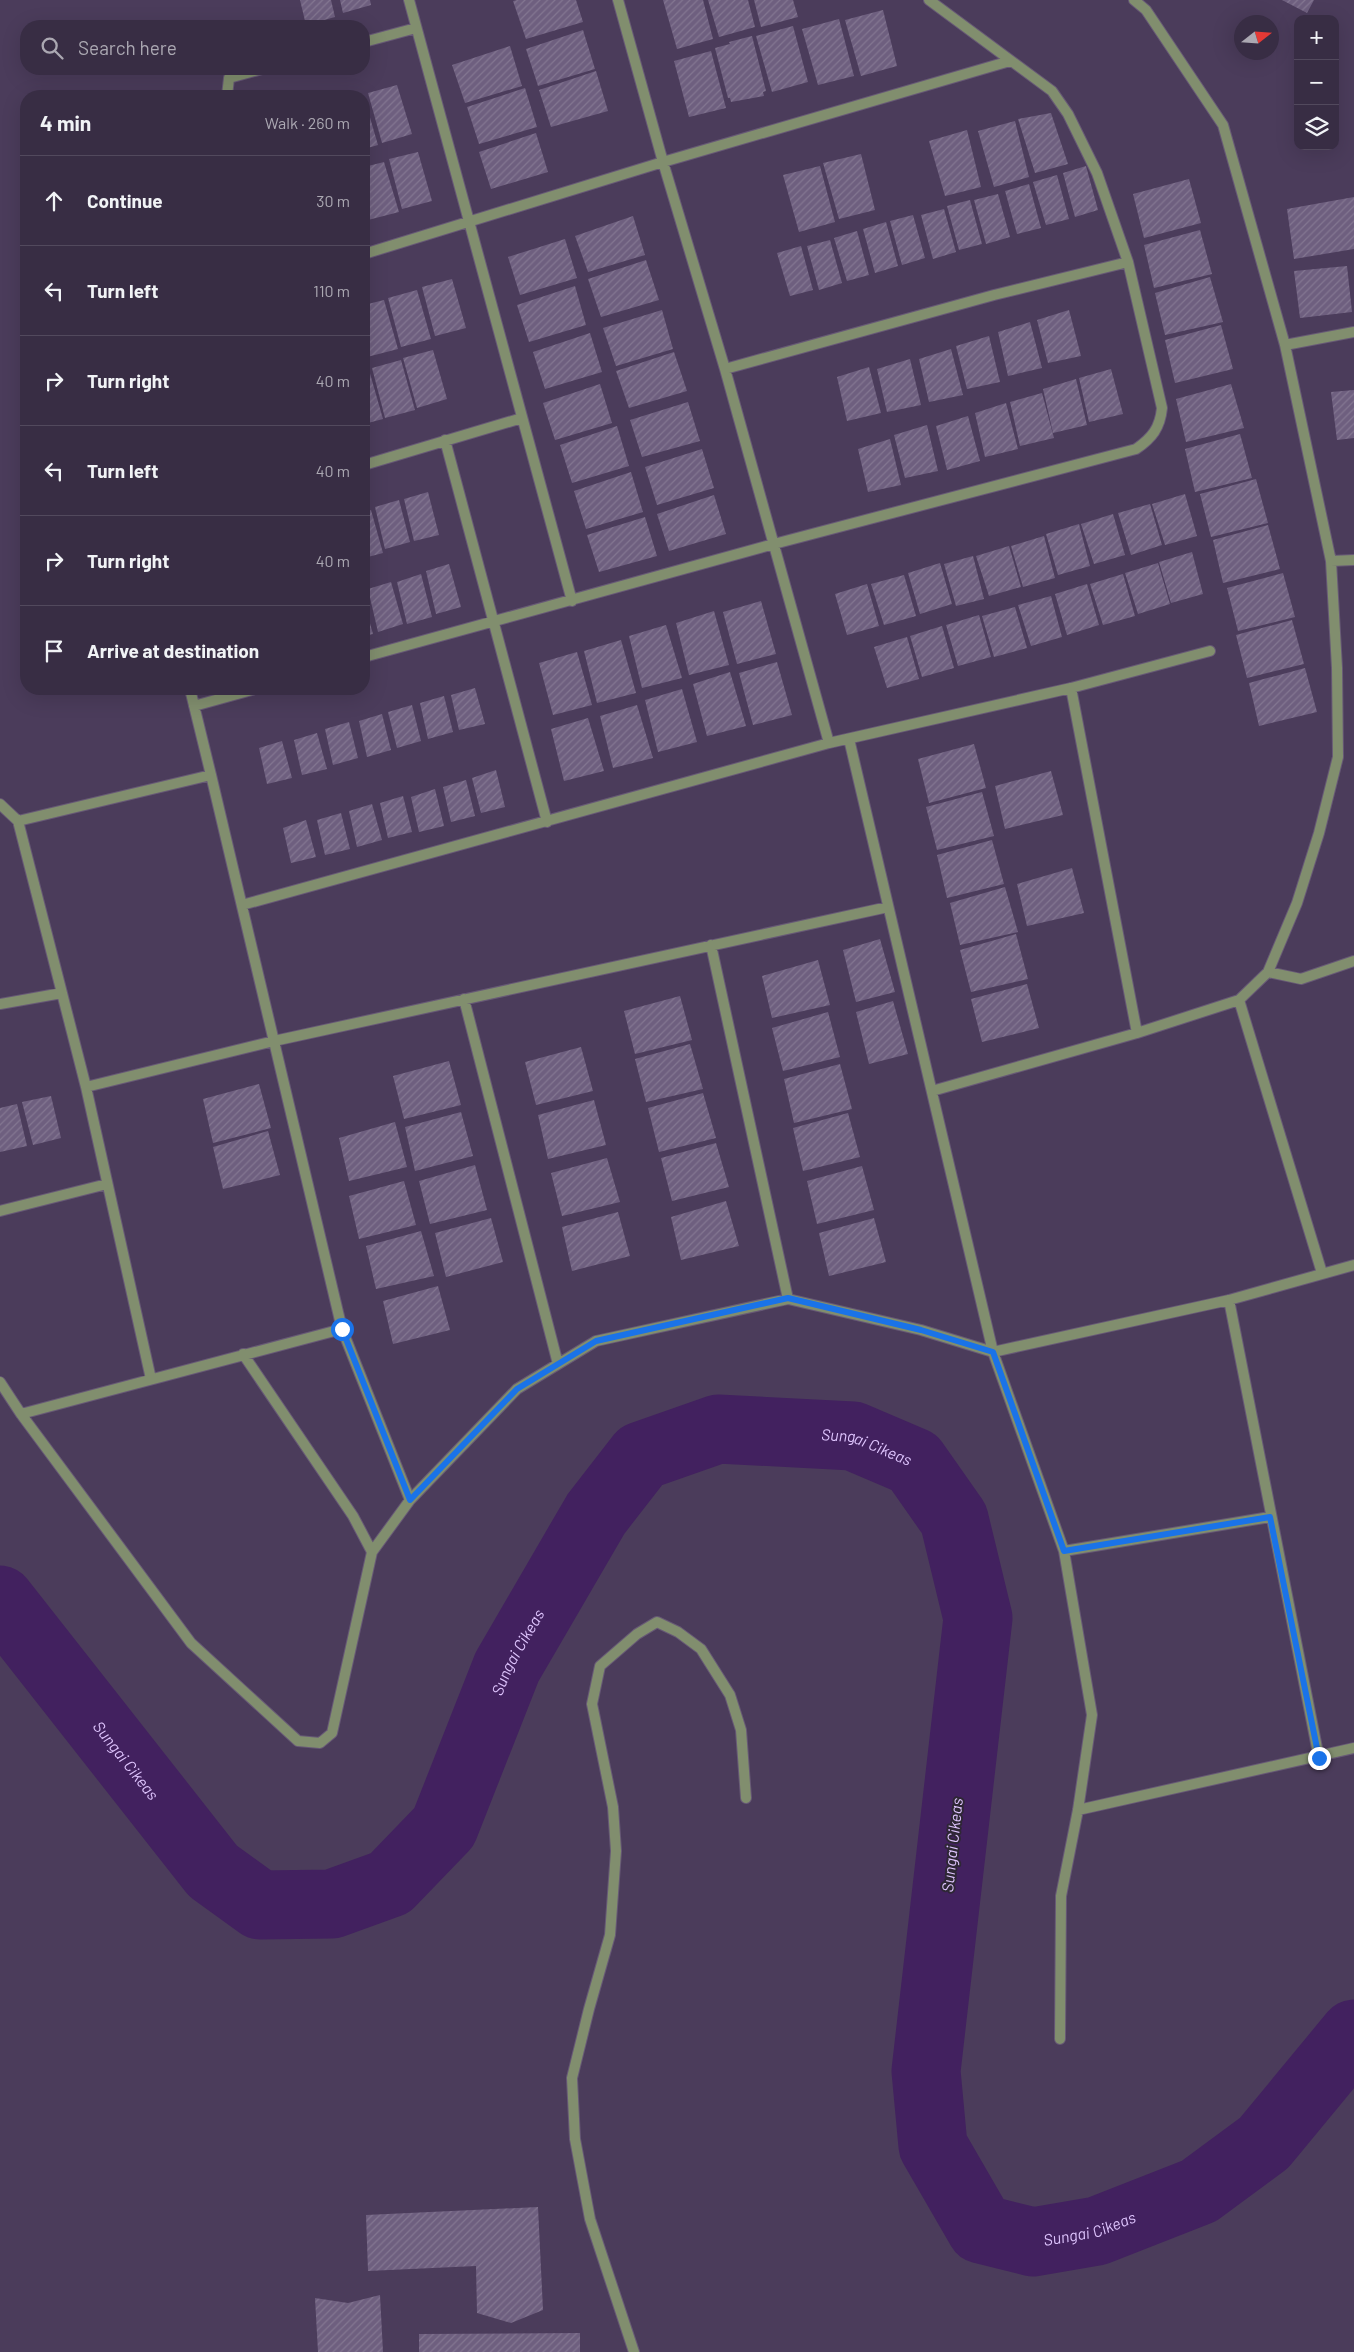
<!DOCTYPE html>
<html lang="en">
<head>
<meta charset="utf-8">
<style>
	:root { --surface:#382d44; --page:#43394f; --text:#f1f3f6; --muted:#aba8b2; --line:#52495d }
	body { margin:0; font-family:Barlow,sans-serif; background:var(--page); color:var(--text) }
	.controls { position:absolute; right:15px; top:15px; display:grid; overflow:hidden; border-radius:10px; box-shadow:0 5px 20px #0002 }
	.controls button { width:45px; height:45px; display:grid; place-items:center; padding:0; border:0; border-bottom:1px solid var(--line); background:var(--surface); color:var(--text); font:25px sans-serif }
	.compass { position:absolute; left:1234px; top:15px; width:45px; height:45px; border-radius:50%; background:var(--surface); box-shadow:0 5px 20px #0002; rotate:73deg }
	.stop { position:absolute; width:15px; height:15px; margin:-11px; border:4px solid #1a73e8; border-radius:50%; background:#fff }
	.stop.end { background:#1a73e8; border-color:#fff; box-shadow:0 1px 5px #0008 }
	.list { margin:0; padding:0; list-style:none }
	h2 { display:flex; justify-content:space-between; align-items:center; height:65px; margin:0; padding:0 20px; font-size:21px }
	h2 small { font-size:16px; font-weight:400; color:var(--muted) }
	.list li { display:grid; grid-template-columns:32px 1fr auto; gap:15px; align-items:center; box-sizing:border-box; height:90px; padding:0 20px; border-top:1px solid var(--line) }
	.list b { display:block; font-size:19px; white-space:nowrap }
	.list em { font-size:16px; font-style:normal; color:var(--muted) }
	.icon { flex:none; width:28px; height:28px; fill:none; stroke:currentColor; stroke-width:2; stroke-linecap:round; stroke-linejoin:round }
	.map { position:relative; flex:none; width:1354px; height:2352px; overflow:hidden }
	.search { position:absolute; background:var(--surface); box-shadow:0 5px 20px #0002; left:20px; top:20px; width:350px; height:55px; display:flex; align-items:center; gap:12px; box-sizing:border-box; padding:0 18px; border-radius:20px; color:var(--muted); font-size:19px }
	.panel { position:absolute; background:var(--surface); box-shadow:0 5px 20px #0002; left:20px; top:90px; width:350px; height:605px; border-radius:20px }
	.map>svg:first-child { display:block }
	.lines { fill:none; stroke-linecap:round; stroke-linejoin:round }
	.river { stroke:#42215f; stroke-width:69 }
	.building { fill:url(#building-hatch) }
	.service-casing { stroke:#675976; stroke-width:12 }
	.minor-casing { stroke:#675976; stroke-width:12 }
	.service { stroke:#818e6e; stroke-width:10 }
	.minor { stroke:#818e6e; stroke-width:10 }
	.route { stroke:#1a73e8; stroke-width:6 }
	.labels { text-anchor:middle; stroke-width:4; stroke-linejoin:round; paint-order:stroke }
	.water-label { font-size:16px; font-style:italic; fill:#dec4fd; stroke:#2e2735 }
</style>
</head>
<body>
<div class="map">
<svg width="1354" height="2352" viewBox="0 0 1354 2352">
	<defs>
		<pattern id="building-hatch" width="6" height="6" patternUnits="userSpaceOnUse" patternTransform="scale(1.25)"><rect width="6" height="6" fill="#6e5f7f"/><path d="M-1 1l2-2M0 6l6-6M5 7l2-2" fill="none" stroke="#837691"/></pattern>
	</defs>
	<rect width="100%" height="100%" fill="#4b3c5b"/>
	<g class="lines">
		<path class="river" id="s1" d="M 0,1600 L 213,1871 L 260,1905 L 332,1904 L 390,1883 L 444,1827 L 507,1667 L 596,1514 L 641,1456 L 718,1429 L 853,1436 L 914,1462 L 954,1519 L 978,1618 L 926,2071 L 933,2146 L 981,2229 L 1033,2242 L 1097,2231 L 1199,2191 L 1264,2143 L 1354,2034"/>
	</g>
	<path class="building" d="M 300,0 L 331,0 L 335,17 L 306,25 Z
		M 340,0 L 370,0 L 371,5 L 343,13 Z
		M 517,0 L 576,0 L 583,22 L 526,39 L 513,1 Z
		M 663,0 L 703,0 L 713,39 L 677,49 Z
		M 708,0 L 748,0 L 755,27 L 719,37 Z
		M 754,0 L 793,0 L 798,17 L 761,27 Z
		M 1282,0 L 1314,0 L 1307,13 Z
		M 883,10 L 897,66 L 861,76 L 845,20 Z
		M 839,19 L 854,76 L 818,85 L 802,29 Z
		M 793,26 L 808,82 L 772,92 L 756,36 Z
		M 583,30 L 595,69 L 538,86 L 526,49 Z
		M 752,36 L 766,91 L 763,92 L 764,96 L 731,102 L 730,98 L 728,98 L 715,48 L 730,44 L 729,42 Z
		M 510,46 L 522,86 L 465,103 L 452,65 Z
		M 711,51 L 726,108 L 689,117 L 674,61 Z
		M 596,71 L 608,111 L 551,127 L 539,90 Z
		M 397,85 L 412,134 L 382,143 L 368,93 Z
		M 525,88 L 537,127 L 479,144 L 467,107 Z
		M 364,97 L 378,145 L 364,149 Z
		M 1051,113 L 1068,164 L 1035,173 L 1018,119 Z
		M 1015,121 L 1029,177 L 994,187 L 978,131 Z
		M 967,130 L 981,187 L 945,196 L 929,141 Z
		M 536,133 L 548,172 L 491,189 L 479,152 Z
		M 418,152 L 432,201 L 402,209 L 389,159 Z
		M 861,154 L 875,210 L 839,219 L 823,163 Z
		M 384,162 L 399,212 L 368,220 L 364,202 L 364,167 Z
		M 820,166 L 835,222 L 799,232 L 783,175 Z
		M 1086,166 L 1098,210 L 1075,217 L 1063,173 Z
		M 1057,175 L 1069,219 L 1046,225 L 1033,182 Z
		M 1189,179 L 1201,223 L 1144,238 L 1133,194 Z
		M 1029,184 L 1041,228 L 1017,234 L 1005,191 Z
		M 998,194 L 1010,237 L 986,244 L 974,200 Z
		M 1354,197 L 1354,249 L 1294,259 L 1287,209 Z
		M 970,200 L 982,244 L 959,250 L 947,206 Z
		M 944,209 L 956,252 L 933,259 L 921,215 Z
		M 913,215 L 925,258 L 902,265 L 890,221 Z
		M 633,216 L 645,255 L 588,272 L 575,236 Z
		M 886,222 L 898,266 L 875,273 L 863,229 Z
		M 1200,230 L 1212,274 L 1154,288 L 1144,245 Z
		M 857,231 L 869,275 L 847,281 L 834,238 Z
		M 565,239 L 577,278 L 520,295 L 508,257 Z
		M 830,240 L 842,283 L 819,290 L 807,246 Z
		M 801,246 L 813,290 L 790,296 L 777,253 Z
		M 646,260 L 659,300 L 601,317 L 588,279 Z
		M 1347,266 L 1352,312 L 1300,318 L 1294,271 Z
		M 1210,277 L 1223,322 L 1165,335 L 1155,293 Z
		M 452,279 L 466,328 L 435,336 L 422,287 Z
		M 575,286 L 586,325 L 529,342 L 517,305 Z
		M 417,290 L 431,339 L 401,347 L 388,298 Z
		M 384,300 L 398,349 L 367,357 L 364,344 L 364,305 Z
		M 662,310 L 673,349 L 616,366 L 603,328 Z
		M 1069,310 L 1081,356 L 1048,363 L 1037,320 Z
		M 1030,322 L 1042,368 L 1008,376 L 998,332 Z
		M 1221,325 L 1233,369 L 1175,383 L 1165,340 Z
		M 590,333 L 602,372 L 545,389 L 533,352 Z
		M 989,336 L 1000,382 L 967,389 L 956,346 Z
		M 951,349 L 963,395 L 929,402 L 919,359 Z
		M 433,350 L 447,399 L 417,408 L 403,358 Z
		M 674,352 L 687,391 L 629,408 L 616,371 Z
		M 910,359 L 921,405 L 887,412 L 877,369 Z
		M 401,360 L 415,410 L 385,418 L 372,368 Z
		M 869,367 L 881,413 L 847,421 L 837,377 Z
		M 1111,369 L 1123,414 L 1089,422 L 1079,378 Z
		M 369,370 L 383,419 L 364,424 L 364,371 Z
		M 1076,379 L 1087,425 L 1053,433 L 1043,389 Z
		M 600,384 L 612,423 L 555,440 L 543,403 Z
		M 1231,384 L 1244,428 L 1186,442 L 1176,399 Z
		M 1354,390 L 1354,438 L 1337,440 L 1331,392 Z
		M 1042,393 L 1054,438 L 1020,446 L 1010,402 Z
		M 688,402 L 700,441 L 642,457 L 630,420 Z
		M 1006,403 L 1018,449 L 985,457 L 975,413 Z
		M 968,416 L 980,461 L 947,470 L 936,426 Z
		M 927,425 L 938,471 L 905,478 L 894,435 Z
		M 617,426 L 629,466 L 572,483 L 560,445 Z
		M 1240,434 L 1252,478 L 1195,492 L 1185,449 Z
		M 890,439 L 901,485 L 868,492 L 858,449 Z
		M 702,449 L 714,488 L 657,505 L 645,467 Z
		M 631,472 L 643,512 L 586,529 L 574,491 Z
		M 1256,479 L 1268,523 L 1211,537 L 1200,494 Z
		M 428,492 L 439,535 L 414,541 L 404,499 Z
		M 1185,494 L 1197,536 L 1165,545 L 1152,504 Z
		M 714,495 L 726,534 L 669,551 L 657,514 Z
		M 399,500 L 410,542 L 385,549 L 375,507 Z
		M 1150,504 L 1162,545 L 1131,555 L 1118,513 Z
		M 371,510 L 383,553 L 364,558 L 364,513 Z
		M 1113,514 L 1125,555 L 1094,564 L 1081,524 Z
		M 645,517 L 657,556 L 599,572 L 587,535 Z
		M 1079,524 L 1090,566 L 1058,575 L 1046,534 Z
		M 1268,525 L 1280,569 L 1223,583 L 1213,540 Z
		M 1044,536 L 1055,578 L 1023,587 L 1011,546 Z
		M 1009,546 L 1021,587 L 989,596 L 976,556 Z
		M 1192,552 L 1203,594 L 1171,603 L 1159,562 Z
		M 973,556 L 984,599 L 956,606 L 944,564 Z
		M 940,563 L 952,604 L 920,614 L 908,573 Z
		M 1158,563 L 1170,604 L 1138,614 L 1125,573 Z
		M 449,564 L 461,607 L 436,614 L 426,571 Z
		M 1283,573 L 1295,617 L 1238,631 L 1227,588 Z
		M 421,574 L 432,617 L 407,624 L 397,582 Z
		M 1123,574 L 1135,616 L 1103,625 L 1090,584 Z
		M 904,575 L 916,616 L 884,625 L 871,584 Z
		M 391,582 L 403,624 L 378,632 L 368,589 Z
		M 867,584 L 879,626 L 847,635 L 835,594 Z
		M 1087,584 L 1099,625 L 1067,635 L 1055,594 Z
		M 1051,596 L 1062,637 L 1031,646 L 1018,605 Z
		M 761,601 L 776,654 L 737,664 L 723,612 Z
		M 364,602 L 373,634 L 364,636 Z
		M 1015,607 L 1027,648 L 994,657 L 982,616 Z
		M 714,611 L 729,665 L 689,675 L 676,623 Z
		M 979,615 L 991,657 L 958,666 L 946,625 Z
		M 1292,620 L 1304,664 L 1247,678 L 1236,635 Z
		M 666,625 L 682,678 L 642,688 L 629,636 Z
		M 942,626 L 954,668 L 922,677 L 910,636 Z
		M 907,637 L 919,679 L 887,688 L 874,647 Z
		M 621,640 L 636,693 L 597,703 L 584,651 Z
		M 577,652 L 592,705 L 553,715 L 539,663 Z
		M 777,662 L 792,715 L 753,725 L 739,673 Z
		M 1305,668 L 1317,712 L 1259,726 L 1249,683 Z
		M 730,672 L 746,726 L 707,736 L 693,684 Z
		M 475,688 L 485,724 L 459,730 L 451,695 Z
		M 682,689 L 697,742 L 658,752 L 645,700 Z
		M 444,696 L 453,732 L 428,739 L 420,703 Z
		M 412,705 L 421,741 L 397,748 L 388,712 Z
		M 637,705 L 653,758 L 613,768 L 600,716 Z
		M 382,714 L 391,750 L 367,757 L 359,721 Z
		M 588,718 L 604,771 L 564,781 L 551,729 Z
		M 349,722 L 358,758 L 333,765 L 325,729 Z
		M 317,733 L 327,769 L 302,775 L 294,740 Z
		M 282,741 L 292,778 L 267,784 L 259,748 Z
		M 974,744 L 986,788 L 929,803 L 918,759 Z
		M 496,770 L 505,807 L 481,813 L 472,778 Z
		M 1051,771 L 1063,815 L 1005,829 L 995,786 Z
		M 466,780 L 475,816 L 451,822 L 443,787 Z
		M 435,789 L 444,826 L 419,832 L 411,797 Z
		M 982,792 L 994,836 L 937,850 L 926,807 Z
		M 403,796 L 412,832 L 388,838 L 380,803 Z
		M 372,804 L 382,840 L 357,847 L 349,811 Z
		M 341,813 L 350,849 L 325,855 L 317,820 Z
		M 306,820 L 316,857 L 291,863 L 283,828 Z
		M 992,840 L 1004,884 L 947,898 L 937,855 Z
		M 1072,868 L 1084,913 L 1027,926 L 1017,884 Z
		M 1005,887 L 1018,932 L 960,945 L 950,903 Z
		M 1016,934 L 1028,979 L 971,992 L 960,950 Z
		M 880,939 L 895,992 L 856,1002 L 843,950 Z
		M 818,960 L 830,1005 L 772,1018 L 762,976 Z
		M 1027,984 L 1039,1028 L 982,1042 L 971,999 Z
		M 680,996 L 692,1040 L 635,1054 L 624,1011 Z
		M 893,1001 L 908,1054 L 869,1064 L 856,1012 Z
		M 828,1012 L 840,1057 L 783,1071 L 772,1028 Z
		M 690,1044 L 703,1089 L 646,1102 L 635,1059 Z
		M 581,1047 L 593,1091 L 536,1105 L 525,1062 Z
		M 449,1061 L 461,1105 L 404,1119 L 393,1076 Z
		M 840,1064 L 852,1109 L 794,1123 L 784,1079 Z
		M 259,1084 L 271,1128 L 213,1143 L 203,1099 Z
		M 703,1093 L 716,1138 L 659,1152 L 648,1108 Z
		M 51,1096 L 61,1138 L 33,1145 L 22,1102 Z
		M 594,1100 L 606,1145 L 548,1159 L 538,1115 Z
		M 17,1104 L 27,1146 L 0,1152 L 0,1108 Z
		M 461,1112 L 473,1156 L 415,1171 L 405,1127 Z
		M 848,1113 L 860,1157 L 803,1171 L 793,1128 Z
		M 395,1122 L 407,1167 L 349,1181 L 339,1138 Z
		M 268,1131 L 280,1175 L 223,1189 L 213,1147 Z
		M 716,1143 L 729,1187 L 672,1201 L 661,1158 Z
		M 607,1158 L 620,1202 L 562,1216 L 551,1173 Z
		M 475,1165 L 487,1210 L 430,1224 L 419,1181 Z
		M 862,1166 L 874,1210 L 817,1224 L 807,1181 Z
		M 404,1181 L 416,1225 L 359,1239 L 349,1196 Z
		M 726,1201 L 739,1246 L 681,1260 L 671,1217 Z
		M 618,1212 L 630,1256 L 572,1271 L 562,1227 Z
		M 491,1218 L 503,1262 L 446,1277 L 435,1233 Z
		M 874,1218 L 886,1262 L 829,1276 L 819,1233 Z
		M 421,1231 L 434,1276 L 376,1289 L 366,1246 Z
		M 438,1286 L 450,1330 L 393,1344 L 383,1301 Z
		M 538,2207 L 543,2310 L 511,2323 L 477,2313 L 476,2266 L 368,2271 L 366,2215 Z
		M 380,2295 L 383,2352 L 318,2352 L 315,2298 L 348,2303 Z
		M 580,2333 L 580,2352 L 419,2352 L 419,2334 Z"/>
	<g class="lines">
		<defs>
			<path id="service" d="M 634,2352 L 590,2219 L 575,2139 L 572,2078 L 589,2009 L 610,1935 L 616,1851 L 613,1807 L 592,1704 L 600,1666 L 637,1634 L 657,1622 L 678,1632 L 701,1649 L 730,1695 L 741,1730 L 746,1798"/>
			<path id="minor" d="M 409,0 L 572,601
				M 618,0 L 663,162 L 725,369 L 829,743
				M 364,42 L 416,28
				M 227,96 L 229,78 L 262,69
				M 364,254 L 663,162 L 1010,61
				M 1285,345 L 1354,332
				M 725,369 L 994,295 L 1128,262
				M 445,440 L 547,822
				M 364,465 L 522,418
				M 1331,561 L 1354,560
				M 364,657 L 774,544 L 1136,449 C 1152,438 1160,428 1162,408 L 1128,262 L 1097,173 L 1068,114 L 1052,91 L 929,0
				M 1071,688 L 1137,1033
				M 190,689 L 211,775
				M 194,706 L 255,689
				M 849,739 L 993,1352 L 1064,1551 L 1092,1715 L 1078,1810 L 1061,1896 L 1060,2039
				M 0,804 L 18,821 L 86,1087 L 151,1379
				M 18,821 L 211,775 L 342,1329 L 410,1500 L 372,1552
				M 242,905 L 829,743 L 1071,688 L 1210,651
				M 711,945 L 788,1299
				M 1268,972 L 1301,979 L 1354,961
				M 464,999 L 558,1364
				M 1239,1000 L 1322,1273
				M 0,1004 L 62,993
				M 86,1087 L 274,1041 L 888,907
				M 932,1091 L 1137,1033 L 1239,1000 L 1268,972 L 1297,903 L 1319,833 L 1338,757 L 1337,668 L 1331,561 L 1285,345 L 1223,125 L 1146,10 L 1134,0
				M 0,1211 L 107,1184
				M 1229,1300 L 1319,1758
				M 0,1382 L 21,1414 L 191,1643 L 298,1741 L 320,1743 L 332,1733 L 372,1552 L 353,1516 L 243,1354
				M 21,1414 L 342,1329
				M 410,1500 L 517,1389 L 596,1341 L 788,1299 L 921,1330 L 993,1352 L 1229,1300 L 1354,1265
				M 1064,1551 L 1270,1517
				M 1078,1810 L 1354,1748"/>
		</defs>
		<use href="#service" class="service-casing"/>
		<use href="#minor" class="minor-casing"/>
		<use href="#service" class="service"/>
		<use href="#minor" class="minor"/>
	</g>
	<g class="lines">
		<path class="route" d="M 342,1329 L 410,1500 L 517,1389 L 596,1341 L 788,1298 L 921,1330 L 993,1352 L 1064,1551 L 1270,1517 L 1319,1758"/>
	</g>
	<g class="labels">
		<g class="water-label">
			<text dy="6" stroke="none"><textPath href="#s1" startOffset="1269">Sungai Cikeas</textPath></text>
			<text dy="6" stroke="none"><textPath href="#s1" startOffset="804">Sungai Cikeas</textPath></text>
			<text dy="6" stroke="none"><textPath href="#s1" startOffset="204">Sungai Cikeas</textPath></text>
			<text transform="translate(952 1845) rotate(-84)" y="6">Sungai Cikeas</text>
			<text dy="6" stroke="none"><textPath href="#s1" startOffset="2230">Sungai Cikeas</textPath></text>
		</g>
	</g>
</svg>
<div class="controls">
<button>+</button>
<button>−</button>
<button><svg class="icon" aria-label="layers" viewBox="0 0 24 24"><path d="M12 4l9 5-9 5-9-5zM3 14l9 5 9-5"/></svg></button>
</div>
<svg class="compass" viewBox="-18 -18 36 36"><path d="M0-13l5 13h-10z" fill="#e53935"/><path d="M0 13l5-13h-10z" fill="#aba8b2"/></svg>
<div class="stop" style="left:342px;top:1329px"></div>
<div class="stop end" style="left:1319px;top:1758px"></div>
<div class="search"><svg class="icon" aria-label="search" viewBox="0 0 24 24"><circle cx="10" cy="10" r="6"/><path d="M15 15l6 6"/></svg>Search here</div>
<section class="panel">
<h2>4 min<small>Walk · 260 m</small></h2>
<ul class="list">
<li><svg class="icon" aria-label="ahead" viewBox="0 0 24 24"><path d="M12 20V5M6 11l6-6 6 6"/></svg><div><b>Continue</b></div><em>30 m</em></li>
<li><svg class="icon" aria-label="left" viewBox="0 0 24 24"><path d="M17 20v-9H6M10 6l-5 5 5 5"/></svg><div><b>Turn left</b></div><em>110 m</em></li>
<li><svg class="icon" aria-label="right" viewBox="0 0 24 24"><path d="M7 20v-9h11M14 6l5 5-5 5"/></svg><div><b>Turn right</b></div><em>40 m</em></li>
<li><svg class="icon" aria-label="left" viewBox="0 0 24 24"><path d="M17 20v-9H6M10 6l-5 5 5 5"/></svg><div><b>Turn left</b></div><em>40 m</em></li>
<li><svg class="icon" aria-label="right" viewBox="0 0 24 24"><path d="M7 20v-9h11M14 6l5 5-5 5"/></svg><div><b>Turn right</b></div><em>40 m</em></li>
<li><svg class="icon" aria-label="arrive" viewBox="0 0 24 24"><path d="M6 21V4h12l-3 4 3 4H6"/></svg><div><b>Arrive at destination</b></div></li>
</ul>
</section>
</div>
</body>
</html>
